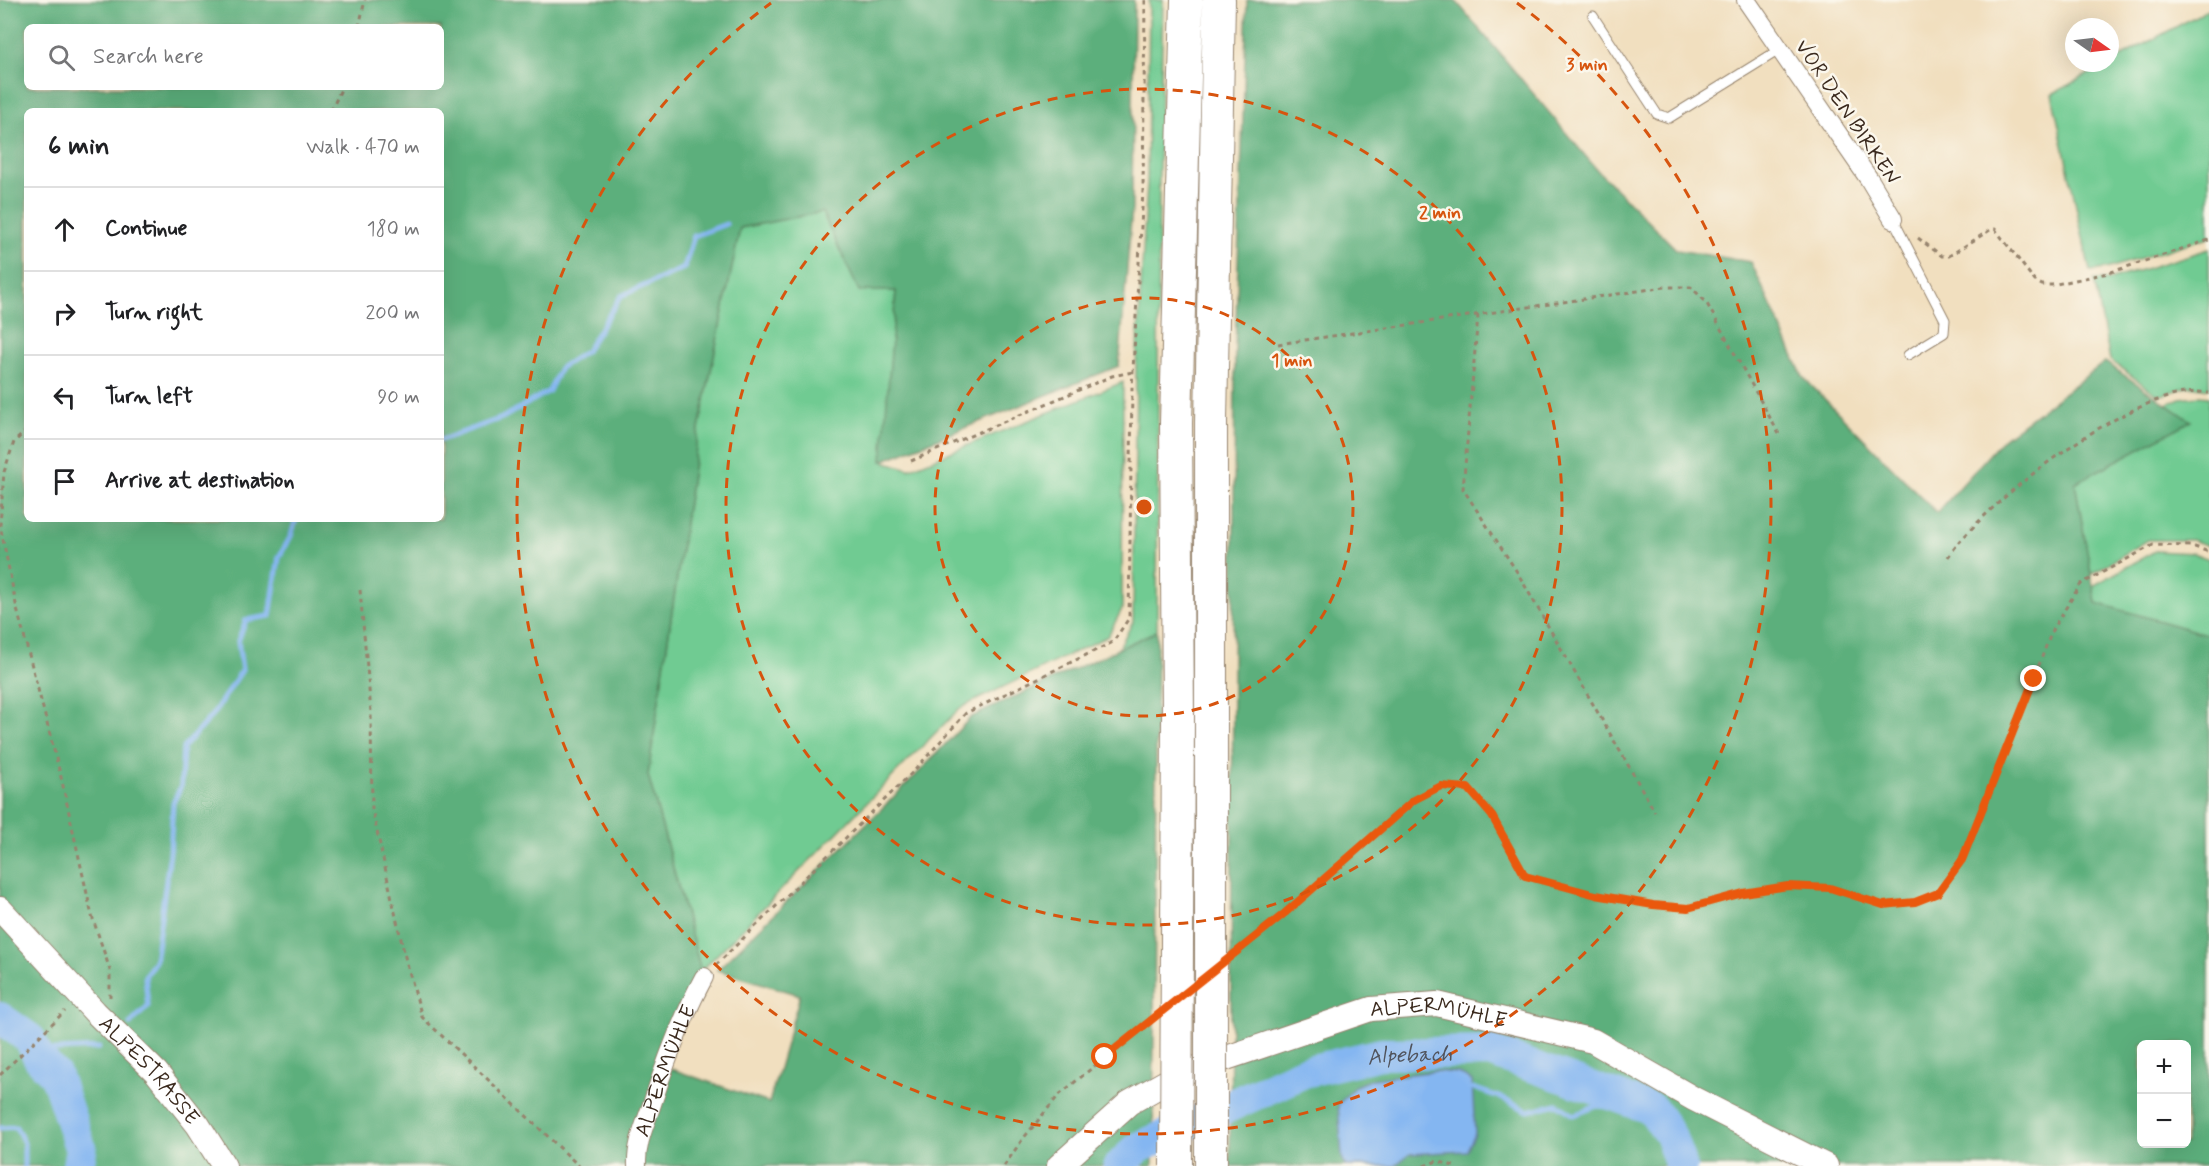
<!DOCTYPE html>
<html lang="en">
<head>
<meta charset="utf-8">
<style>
	:root { --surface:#fff; --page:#f2f2f2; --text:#202124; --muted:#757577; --line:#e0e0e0 }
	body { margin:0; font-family:Mynerve,sans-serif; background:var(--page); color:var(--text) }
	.controls { position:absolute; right:18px; bottom:18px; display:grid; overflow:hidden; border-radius:9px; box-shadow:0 6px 24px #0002 }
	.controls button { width:54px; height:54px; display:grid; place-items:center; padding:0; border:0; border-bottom:2px solid var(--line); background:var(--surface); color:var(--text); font:30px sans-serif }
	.compass { position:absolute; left:2065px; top:18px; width:54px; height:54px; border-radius:50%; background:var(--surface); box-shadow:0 6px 24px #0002; rotate:104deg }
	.stop { position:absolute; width:18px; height:18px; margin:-14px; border:4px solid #ea580c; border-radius:50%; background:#fff }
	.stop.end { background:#ea580c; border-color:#fff; box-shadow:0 2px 6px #0008 }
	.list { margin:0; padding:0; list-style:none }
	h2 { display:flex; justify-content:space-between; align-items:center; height:78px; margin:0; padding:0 24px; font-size:26px }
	h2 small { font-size:20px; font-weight:400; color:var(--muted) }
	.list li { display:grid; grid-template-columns:39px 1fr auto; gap:18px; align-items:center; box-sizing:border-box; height:84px; padding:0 24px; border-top:2px solid var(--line) }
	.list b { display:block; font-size:22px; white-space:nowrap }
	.list em { font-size:20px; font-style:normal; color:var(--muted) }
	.icon { flex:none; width:33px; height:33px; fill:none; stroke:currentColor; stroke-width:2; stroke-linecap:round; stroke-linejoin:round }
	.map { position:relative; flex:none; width:2209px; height:1166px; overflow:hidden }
	.search { position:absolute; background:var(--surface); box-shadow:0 6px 24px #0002; left:24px; top:24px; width:420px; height:66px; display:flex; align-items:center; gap:15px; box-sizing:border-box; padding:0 21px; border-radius:9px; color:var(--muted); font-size:22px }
	.panel { position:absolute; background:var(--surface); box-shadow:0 6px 24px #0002; left:24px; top:108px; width:420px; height:414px; border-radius:9px }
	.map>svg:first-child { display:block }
	.green { fill:#70cb92; stroke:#567a58; stroke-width:1.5 }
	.forest { fill:#5caf7c; stroke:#4c6c4d; stroke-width:1.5; fill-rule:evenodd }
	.water { fill:#84b6f1; stroke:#607088; stroke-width:1.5 }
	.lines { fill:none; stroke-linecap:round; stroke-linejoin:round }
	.stream { stroke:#84b6f1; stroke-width:5 }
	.river { stroke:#84b6f1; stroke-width:32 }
	.lane-casing { stroke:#96846e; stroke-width:11 }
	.street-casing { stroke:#96846e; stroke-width:20 }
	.secondary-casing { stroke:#96846e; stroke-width:26 }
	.highway-casing { stroke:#96846e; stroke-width:34 }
	.path { stroke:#96846e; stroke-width:3; stroke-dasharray:4.5 4.5; stroke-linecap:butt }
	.lane { stroke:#fff; stroke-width:9 }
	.street { stroke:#fff; stroke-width:18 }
	.secondary { stroke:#fff; stroke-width:24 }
	.highway { stroke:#fff; stroke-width:32 }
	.highway-bridge-casing { stroke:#96846e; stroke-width:34; stroke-linecap:butt }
	.highway-bridge { stroke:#fff; stroke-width:32 }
	.route { stroke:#ea580c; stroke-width:8 }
	.ring { fill:none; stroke:#d7540e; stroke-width:3; stroke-dasharray:10 8 }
	.labels { text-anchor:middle; stroke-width:5; stroke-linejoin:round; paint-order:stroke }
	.street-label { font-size:21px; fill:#3b2a1e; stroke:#fbf7ec }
	.water-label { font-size:22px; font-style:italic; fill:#51545d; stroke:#fbf7ec }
	.centre { fill:#d7540e; stroke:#fbf7ec; stroke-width:3 }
	.ring-label { font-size:18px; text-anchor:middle; font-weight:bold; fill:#d7540e; stroke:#fbf7ec; stroke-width:5; stroke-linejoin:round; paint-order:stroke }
</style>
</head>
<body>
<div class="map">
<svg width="2209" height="1166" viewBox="0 0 2209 1166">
	<rect width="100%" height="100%" fill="#fbf7ec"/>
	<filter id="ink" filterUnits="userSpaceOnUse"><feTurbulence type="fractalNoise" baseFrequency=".0167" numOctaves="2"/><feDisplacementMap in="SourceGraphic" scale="12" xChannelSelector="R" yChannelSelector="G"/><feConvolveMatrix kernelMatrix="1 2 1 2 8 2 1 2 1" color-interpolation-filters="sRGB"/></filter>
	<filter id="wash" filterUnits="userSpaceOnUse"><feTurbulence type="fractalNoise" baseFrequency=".008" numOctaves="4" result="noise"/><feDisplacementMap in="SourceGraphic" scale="24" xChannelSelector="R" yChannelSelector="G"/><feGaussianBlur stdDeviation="1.35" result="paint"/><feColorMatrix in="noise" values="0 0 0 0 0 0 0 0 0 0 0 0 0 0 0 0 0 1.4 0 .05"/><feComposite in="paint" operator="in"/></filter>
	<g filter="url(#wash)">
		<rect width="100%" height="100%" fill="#f1dfbf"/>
		<path class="green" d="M 1149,0 L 1163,0 L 1159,174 L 1157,631 L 1118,649 L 1133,622 L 1136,368 L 1147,184 Z
			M 2209,9 L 2209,237 L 2106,269 L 2090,271 L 2052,94 Z
			M 822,212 L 859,290 L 896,291 L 883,461 L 909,469 L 1123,382 L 1122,609 L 1108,636 L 960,708 L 701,971 L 648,775 L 698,434 L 740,228 Z
			M 2209,249 L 2209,389 L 2190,386 L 2159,396 L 2110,360 L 2094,280 L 2109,280 Z
			M 2199,396 L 2209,397 L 2209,546 L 2192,540 L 2148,540 L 2091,574 L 2075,483 L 2190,421 L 2167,404 L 2180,398 Z
			M 2155,551 L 2193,553 L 2209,559 L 2209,635 L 2096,603 L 2093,586 Z"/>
		<path class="forest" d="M 0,0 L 1134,0 L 1132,208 L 1119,366 L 882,461 L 896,291 L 859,291 L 822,212 L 740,228 L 698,434 L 648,775 L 701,971 L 663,1066 L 769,1103 L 800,995 L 717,970 L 918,773 L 971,717 L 1157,631 L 1153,1166 L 0,1166 ZM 27,27 L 441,27 L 441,87 L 27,87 ZM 27,111 L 441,111 L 441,519 L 27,519 Z
			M 1247,0 L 1455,0 L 1598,171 L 1677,250 L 1751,262 L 1803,377 L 1937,513 L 2003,439 L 2105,362 L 2191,421 L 2075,483 L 2096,603 L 2209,635 L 2209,1166 L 1230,1166 L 1235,352 ZM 2142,1044 L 2186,1044 L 2186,1144 L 2142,1144 Z"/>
		<path class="water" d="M 1436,1071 L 1458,1073 L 1472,1081 L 1475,1133 L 1467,1151 L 1410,1154 L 1394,1166 L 1345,1166 L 1342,1157 L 1338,1105 L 1355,1086 L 1372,1079 Z"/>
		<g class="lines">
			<path class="stream" d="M 441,440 L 502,418 L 549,391 L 560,368 L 586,351 L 621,296 L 684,268 L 694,236 L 726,224
				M 130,1024 L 148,1006 L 145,976 L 155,961 L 170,852 L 173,803 L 181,786 L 183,748 L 213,714 L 242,670 L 238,641 L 246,620 L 270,616 L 279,557 L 291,536 L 296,519
				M 36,1051 L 99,1048
				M 1473,1088 L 1499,1097 L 1528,1111 L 1557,1104 L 1574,1115 L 1597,1106 L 1623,1108 L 1634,1102
				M 0,1128 L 16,1127 L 24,1143 L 24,1166"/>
			<g class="river">
				<path d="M 0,1018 L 30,1039 L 39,1058 L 56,1076 L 81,1150 L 78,1166"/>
				<path id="s1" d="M 1119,1166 L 1138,1148 L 1304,1072 L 1381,1054 L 1492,1052 L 1652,1109 L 1670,1135 L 1681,1166"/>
			</g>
		</g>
	</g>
	<g filter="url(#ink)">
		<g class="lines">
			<defs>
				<path id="lane" d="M 1593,16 L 1657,114 L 1669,118 L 1779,50
					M 1893,219 L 1945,320 L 1944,333 L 1908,355"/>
				<g id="street">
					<path d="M 1746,0 L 1869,179 L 1893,219"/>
					<path id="s2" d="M 637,1166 C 636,1145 644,1127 651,1107 C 665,1063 682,1018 704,977"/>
				</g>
				<g id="secondary">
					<path id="s3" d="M 0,909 L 95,1012 L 156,1072 L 198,1125 L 224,1166"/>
					<path id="s4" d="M 1059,1166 L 1129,1103 L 1182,1073 L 1371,1009 L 1437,1004 L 1593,1041 L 1694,1099 L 1826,1166"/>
				</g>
				<path id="highway" d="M 1178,716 L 1176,423 L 1187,0
					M 1211,716 L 1211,422 L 1219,0"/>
			</defs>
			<use href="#lane" class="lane-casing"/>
			<use href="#street" class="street-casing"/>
			<use href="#secondary" class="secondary-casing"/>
			<use href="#highway" class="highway-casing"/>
			<path class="path" d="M 359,27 L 365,0
				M 331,111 L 342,87
				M 1918,238 L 1942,256 L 1949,256 L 1990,230 L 1995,229 L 2035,281 L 2042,285 L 2052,285 L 2108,273 L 2209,240
				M 1478,315 L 1463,489 L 1517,572 L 1655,812
				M 1278,344 L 1665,287 L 1691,287 L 1706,302 L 1779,434
				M 27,430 L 14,442 L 4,472 L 0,525 L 17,609 L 61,777 L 92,916 L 110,970 L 110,997
				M 911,461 L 1112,376 L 1133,372
				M 1948,557 C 1986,501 2139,380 2209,393
				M 360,590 L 371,712 L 372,809 L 405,957 L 422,1017 L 579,1166
				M 1235,953 L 1285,913 L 1414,800 L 1441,786 L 1468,788 L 1492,816 L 1525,876 L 1597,895 L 1654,905 L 1688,908 L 1743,893 L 1788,886 L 1830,888 L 1883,905 L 1915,901 L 1938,893 L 1962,860 L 1980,820 L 2053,628 L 2081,584 L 2153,545 L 2192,546 L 2209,552
				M 716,965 L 914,771 L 966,713 L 1113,642 L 1129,618 L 1132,388 L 1143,191 L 1145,0
				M 0,1075 L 65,1011
				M 1004,1166 L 1022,1140 L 1059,1095 L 1152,1019
				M 1424,1166 L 1437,1161 L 1454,1166"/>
			<use href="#lane" class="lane"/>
			<use href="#street" class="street"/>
			<use href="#secondary" class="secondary"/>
			<use href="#highway" class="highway"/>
			<defs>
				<path id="highway-bridge" d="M 1176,1166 L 1178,716
					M 1211,1166 L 1211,716"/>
			</defs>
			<use href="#highway-bridge" class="highway-bridge-casing"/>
			<use href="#highway-bridge" class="highway-bridge"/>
		</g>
	</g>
	<g class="lines" filter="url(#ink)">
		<path class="route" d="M 1105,1057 L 1285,913 L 1414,800 L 1441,786 L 1468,788 L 1492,816 L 1525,876 L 1596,895 L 1653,905 L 1688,908 L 1743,893 L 1788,886 L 1830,888 L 1883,905 L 1915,902 L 1938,893 L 1962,860 L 2034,679"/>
	</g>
	<g class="ring">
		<circle cx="1144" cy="507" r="209"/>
		<circle cx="1144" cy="507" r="418"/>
		<path d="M1517 3A627 627 0 1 1 771 3"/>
	</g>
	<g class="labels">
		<g class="street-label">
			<text transform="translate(1848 112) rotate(56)" y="7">VOR DEN BIRKEN</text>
			<text dy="7" stroke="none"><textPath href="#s4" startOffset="423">ALPERMÜHLE</textPath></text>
			<text dy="7" stroke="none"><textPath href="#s2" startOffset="100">ALPERMÜHLE</textPath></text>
			<text dy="7" stroke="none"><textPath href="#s3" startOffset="220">ALPESTRASSE</textPath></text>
		</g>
		<g class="water-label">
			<text dy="8" stroke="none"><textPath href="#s1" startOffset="316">Alpebach</textPath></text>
		</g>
	</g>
	<circle cx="1144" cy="507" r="9" class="centre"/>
	<g class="ring-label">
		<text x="1587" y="70">3 min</text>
		<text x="1440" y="218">2 min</text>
		<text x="1292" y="366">1 min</text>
	</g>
</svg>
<div class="controls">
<button>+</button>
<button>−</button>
</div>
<svg class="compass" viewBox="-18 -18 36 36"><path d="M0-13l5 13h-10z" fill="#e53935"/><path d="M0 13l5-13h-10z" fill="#757577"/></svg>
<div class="stop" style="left:1105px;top:1057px"></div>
<div class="stop end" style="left:2034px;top:679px"></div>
<div class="search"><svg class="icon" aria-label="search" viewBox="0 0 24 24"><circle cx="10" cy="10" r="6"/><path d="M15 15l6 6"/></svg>Search here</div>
<section class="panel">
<h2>6 min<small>Walk · 470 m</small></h2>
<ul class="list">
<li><svg class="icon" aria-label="ahead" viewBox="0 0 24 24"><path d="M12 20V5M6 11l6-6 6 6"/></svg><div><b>Continue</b></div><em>180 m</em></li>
<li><svg class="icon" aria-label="right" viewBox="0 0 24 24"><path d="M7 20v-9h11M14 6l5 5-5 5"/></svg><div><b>Turn right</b></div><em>200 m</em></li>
<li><svg class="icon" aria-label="left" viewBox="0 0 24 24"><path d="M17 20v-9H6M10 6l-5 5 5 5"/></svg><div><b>Turn left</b></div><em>90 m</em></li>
<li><svg class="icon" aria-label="arrive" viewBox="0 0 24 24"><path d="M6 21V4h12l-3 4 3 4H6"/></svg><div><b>Arrive at destination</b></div></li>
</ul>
</section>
</div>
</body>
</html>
